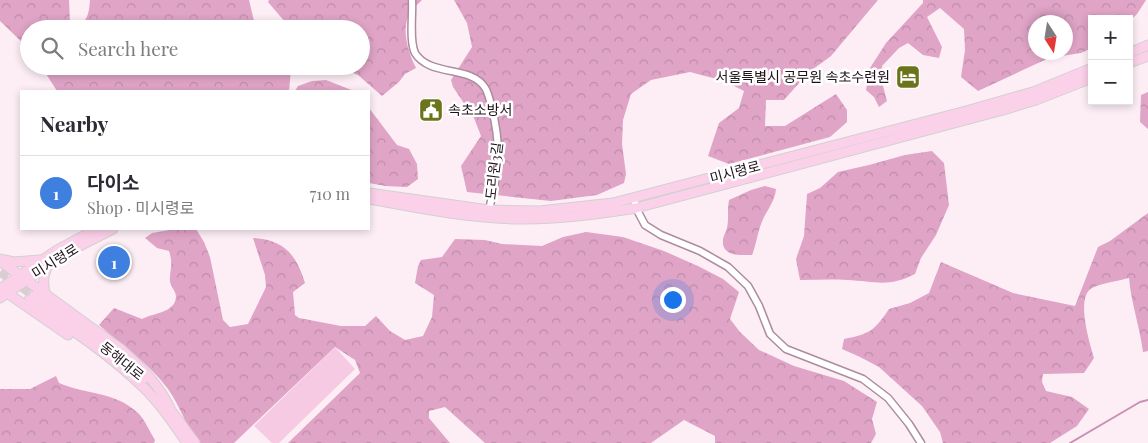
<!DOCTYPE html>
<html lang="en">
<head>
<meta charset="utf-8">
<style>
	:root { --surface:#fff; --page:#f2f2f3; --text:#2b2b33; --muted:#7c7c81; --line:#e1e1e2; --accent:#d93025 }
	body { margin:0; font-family:"Playfair Display","Noto Sans KR",serif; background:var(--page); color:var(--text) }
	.controls { position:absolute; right:15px; top:15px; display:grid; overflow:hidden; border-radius:0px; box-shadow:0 2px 8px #0003 }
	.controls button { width:45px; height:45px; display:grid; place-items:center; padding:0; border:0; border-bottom:1px solid var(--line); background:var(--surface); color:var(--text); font:25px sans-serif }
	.compass { position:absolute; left:1028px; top:15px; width:45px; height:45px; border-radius:50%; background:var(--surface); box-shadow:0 2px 8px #0003; rotate:168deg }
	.you { position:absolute; left:672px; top:299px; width:18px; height:18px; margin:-12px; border:4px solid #fff; border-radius:50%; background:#1a73e8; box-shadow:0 0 0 8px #1a73e833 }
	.badge { display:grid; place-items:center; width:32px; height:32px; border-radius:50%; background:var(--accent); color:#fff; font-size:16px; font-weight:700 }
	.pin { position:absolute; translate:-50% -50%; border:2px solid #fff; box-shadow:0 1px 5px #0006 }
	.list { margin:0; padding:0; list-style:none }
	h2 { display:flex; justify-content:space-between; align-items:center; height:65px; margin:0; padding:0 20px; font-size:21px }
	h2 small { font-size:16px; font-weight:400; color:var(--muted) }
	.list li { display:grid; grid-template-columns:32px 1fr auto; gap:15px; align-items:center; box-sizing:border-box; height:75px; padding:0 20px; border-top:1px solid var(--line) }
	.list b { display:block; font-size:19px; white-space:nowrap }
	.list p { margin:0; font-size:16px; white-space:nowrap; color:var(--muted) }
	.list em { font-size:16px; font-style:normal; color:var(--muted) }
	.icon { flex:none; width:28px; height:28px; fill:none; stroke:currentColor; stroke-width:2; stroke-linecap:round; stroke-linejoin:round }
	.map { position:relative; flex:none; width:1148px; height:443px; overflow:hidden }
	.search { position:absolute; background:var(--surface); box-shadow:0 2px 8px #0003; left:20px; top:20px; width:350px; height:55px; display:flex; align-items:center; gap:12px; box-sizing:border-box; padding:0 18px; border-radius:28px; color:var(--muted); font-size:19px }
	.panel { position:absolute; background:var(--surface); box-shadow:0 2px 8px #0003; left:20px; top:90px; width:350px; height:140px; border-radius:0px }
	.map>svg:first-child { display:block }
	.forest { fill:url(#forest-crowns); fill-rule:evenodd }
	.pitch { fill:#f6cae3 }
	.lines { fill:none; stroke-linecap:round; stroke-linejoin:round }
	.stream { stroke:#ca90b2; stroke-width:2 }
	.major-tunnel { stroke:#dccdd5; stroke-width:9; stroke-dasharray:9 4.5; stroke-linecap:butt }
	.minor-casing { stroke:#ad8c9f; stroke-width:9 }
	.major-casing { stroke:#d2d0d1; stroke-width:11 }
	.minor { stroke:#fff; stroke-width:6 }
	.major { stroke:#fbd1e9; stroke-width:9 }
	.labels { text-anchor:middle; stroke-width:5; stroke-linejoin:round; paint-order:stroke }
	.poi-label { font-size:14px; fill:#1f131a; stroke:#fff; text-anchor:end }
	.street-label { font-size:14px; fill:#1f131a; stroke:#fff }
</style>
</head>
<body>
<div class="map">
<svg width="1148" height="443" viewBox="0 0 1148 443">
	<defs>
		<pattern id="forest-crowns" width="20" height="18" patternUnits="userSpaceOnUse" patternTransform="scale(1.25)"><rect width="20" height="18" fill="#dfa4c6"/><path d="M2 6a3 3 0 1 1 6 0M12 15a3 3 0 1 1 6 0" fill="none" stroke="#bf8caa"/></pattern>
	</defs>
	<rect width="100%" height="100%" fill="#fdeef6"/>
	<path class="forest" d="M 0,0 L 69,0 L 70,23 L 76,28 C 88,21 89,13 90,0 L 249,0 L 256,29 L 29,29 L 29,49 L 0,21 Z
		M 269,0 L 422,0 C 419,3 414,7 411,11 C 400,27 408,52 416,68 L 405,74 L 399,82 L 382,96 L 358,75 L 341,68 L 319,66 L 361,66 L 361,29 L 291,29 L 268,2 Z
		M 454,0 L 878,0 L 831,56 L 809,72 L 784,100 L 766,100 L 765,126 L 785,126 L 836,94 L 847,110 L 847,122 L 830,137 L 729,164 L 708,156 L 719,123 L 739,108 L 744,91 L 724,81 L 690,72 L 651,80 L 631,94 L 623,120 L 622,144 L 626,174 L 624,183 L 597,195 L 551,201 L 467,192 L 461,166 L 481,136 L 474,118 L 453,87 L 451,80 L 472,47 L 467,23 Z
		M 923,0 L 1146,0 L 1137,14 L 1129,22 L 1129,19 L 1092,19 L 1092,48 L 1081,53 L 1049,58 L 978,91 L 961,77 L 965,50 L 964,29 L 940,8 L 927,17 L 942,47 L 939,58 L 923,55 L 908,43 L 899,48 L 882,66 L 883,86 L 887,101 L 879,107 L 874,97 L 866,90 L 870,68 L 886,43 L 923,3 ZM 1036,22 L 1066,22 L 1066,52 L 1036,52 Z
		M 41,66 L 288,66 L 291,70 L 289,91 L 57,91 Z
		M 326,80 L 354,91 L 295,91 L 298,86 L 312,81 Z
		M 1148,92 L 1148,129 L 1140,122 L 1141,95 Z
		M 369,108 L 397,145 L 409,149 L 417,164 L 418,179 L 407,187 L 385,186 L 369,183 Z
		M 932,151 L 944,163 L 949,205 L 936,235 L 921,258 L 915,274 C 888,288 875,281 847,280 C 832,279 816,280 800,280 L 796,259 L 804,236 L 807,194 L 820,188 L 838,172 L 869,165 L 905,155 Z
		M 765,186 L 776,189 C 775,203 764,213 760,227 C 757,236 756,245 752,255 C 741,255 721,257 723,239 C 724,235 726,231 727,228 C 729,219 727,210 729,200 L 751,190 Z
		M 1148,213 L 1148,351 L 1143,352 C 1140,327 1131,303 1129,278 C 1118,281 1102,283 1092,288 C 1075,297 1090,344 1094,358 L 1084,373 L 1043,374 L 1042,382 L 1046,391 L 1072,397 L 1089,409 L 1077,426 L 1050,443 L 943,443 L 940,432 L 922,406 L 879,367 L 860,357 L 842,349 L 844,339 C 870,334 874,331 889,309 L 910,303 L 929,293 L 941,262 L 1013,293 L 1075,306 L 1098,247 L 1110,241 Z
		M 175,229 L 196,229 L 204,242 L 210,257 L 223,320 L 230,327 L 248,324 L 266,287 L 265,275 L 253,238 C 284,240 296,254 305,283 L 293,292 L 295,315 L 299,318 L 341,326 L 365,326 L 376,316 L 390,331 L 405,340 L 423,336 L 432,317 L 434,295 L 415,283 L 418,266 L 421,260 L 442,257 L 455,239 L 485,240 L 502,244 L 542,246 L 563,237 L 586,232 L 623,237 L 664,251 L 700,267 L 723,279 L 739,292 L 730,319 L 740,332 L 759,350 L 794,366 L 844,381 L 877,402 L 872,419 L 876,434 L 871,443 L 715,443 L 715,436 L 684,420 L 651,443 L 485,443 L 445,407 L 429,411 L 429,418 L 450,443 L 288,443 L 360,373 L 355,360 L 335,347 L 234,443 L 198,443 C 186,426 180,406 168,389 C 150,364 122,346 99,325 L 114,308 L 142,319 C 153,313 175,313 176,297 C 176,291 171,287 170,282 C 169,270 174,266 169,251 L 157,248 L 145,238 L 152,233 Z
		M 56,376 L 59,383 C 86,395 115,391 138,413 C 145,420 150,432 155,440 L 154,443 L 0,443 L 0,389 L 30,389 Z"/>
	<path class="pitch" d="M 335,347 L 355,369 L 279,443 L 272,443 L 254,426 Z"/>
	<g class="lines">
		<path class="stream" d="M 1070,443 L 1140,402 L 1148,400"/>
		<path class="major-tunnel" d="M 0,272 L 34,296"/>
		<defs>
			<path id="minor" d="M 412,0 C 413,14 409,41 415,53 C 426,71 452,69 470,76 C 487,83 488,93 492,109 C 502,148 498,171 489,210
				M 634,199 L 636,208 L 645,225 L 661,235 L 700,251 L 728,267 L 748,286 L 759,306 L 770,334 L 786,349 L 863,379 L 888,398 L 909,424 L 921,443"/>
			<path id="major" d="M 1129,53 L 1148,45
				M 1129,63 L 1148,56
				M 369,193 L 489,210 L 539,211 L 613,203 L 966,111 L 1033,92 L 1092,68
				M 369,199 C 418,208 467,218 517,219 C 557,220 597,214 636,208 L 1003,110 L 1036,100 L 1092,78
				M 0,259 L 14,262 L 40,260
				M 0,261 L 122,350 C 143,369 158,384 170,408
				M 0,288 L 68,335
				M 0,289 L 57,250 L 96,229
				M 46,295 C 42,284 43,274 49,264
				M 34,296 L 101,344 L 144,378
				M 0,298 L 66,253 L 113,229
				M 29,300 C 67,327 108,353 142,386 C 160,403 173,423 187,443
				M 167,405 L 195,443"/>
		</defs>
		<use href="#minor" class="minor-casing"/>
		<use href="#major" class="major-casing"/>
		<use href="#minor" class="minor"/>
		<use href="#major" class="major"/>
	</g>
	<defs>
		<symbol id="hotel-square" viewBox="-11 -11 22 22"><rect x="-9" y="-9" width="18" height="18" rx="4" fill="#6b731b" stroke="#fff"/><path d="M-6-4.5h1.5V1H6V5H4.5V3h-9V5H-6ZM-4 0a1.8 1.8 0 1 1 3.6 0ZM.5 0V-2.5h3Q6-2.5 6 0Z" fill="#fff"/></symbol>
		<symbol id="civic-square" viewBox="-11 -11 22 22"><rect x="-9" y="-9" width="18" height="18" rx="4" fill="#6b731b" stroke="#fff"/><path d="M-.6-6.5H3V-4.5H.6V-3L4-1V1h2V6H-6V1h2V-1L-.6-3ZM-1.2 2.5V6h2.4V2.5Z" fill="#fff"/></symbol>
	</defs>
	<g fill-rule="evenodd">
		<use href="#hotel-square" x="894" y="63" width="28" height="28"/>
		<use href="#civic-square" x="417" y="96" width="28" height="28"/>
	</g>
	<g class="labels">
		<g class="poi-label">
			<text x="890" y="82">서울특별시 공무원 속초수련원</text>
			<text x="448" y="115" text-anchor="start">속초소방서</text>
		</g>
		<g class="street-label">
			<text transform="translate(494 171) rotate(-83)" y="5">도리원3길</text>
			<text transform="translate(735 172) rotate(-15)" y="5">미시령로</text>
			<text transform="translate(55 261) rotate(-32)" y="5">미시령로</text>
			<text transform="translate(122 361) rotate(39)" y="5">동해대로</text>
		</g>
	</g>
</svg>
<div class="controls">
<button>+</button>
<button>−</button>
</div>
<svg class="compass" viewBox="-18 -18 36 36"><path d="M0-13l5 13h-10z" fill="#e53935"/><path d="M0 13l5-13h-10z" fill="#7c7c81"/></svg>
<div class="you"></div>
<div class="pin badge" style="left:114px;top:262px;background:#3f7fe0">1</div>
<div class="search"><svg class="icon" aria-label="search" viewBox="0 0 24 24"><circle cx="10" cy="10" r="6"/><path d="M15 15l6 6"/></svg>Search here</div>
<section class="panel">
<h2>Nearby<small></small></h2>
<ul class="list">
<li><span class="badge" style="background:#3f7fe0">1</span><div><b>다이소</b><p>Shop · 미시령로</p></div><em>710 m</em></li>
</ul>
</section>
</div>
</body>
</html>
